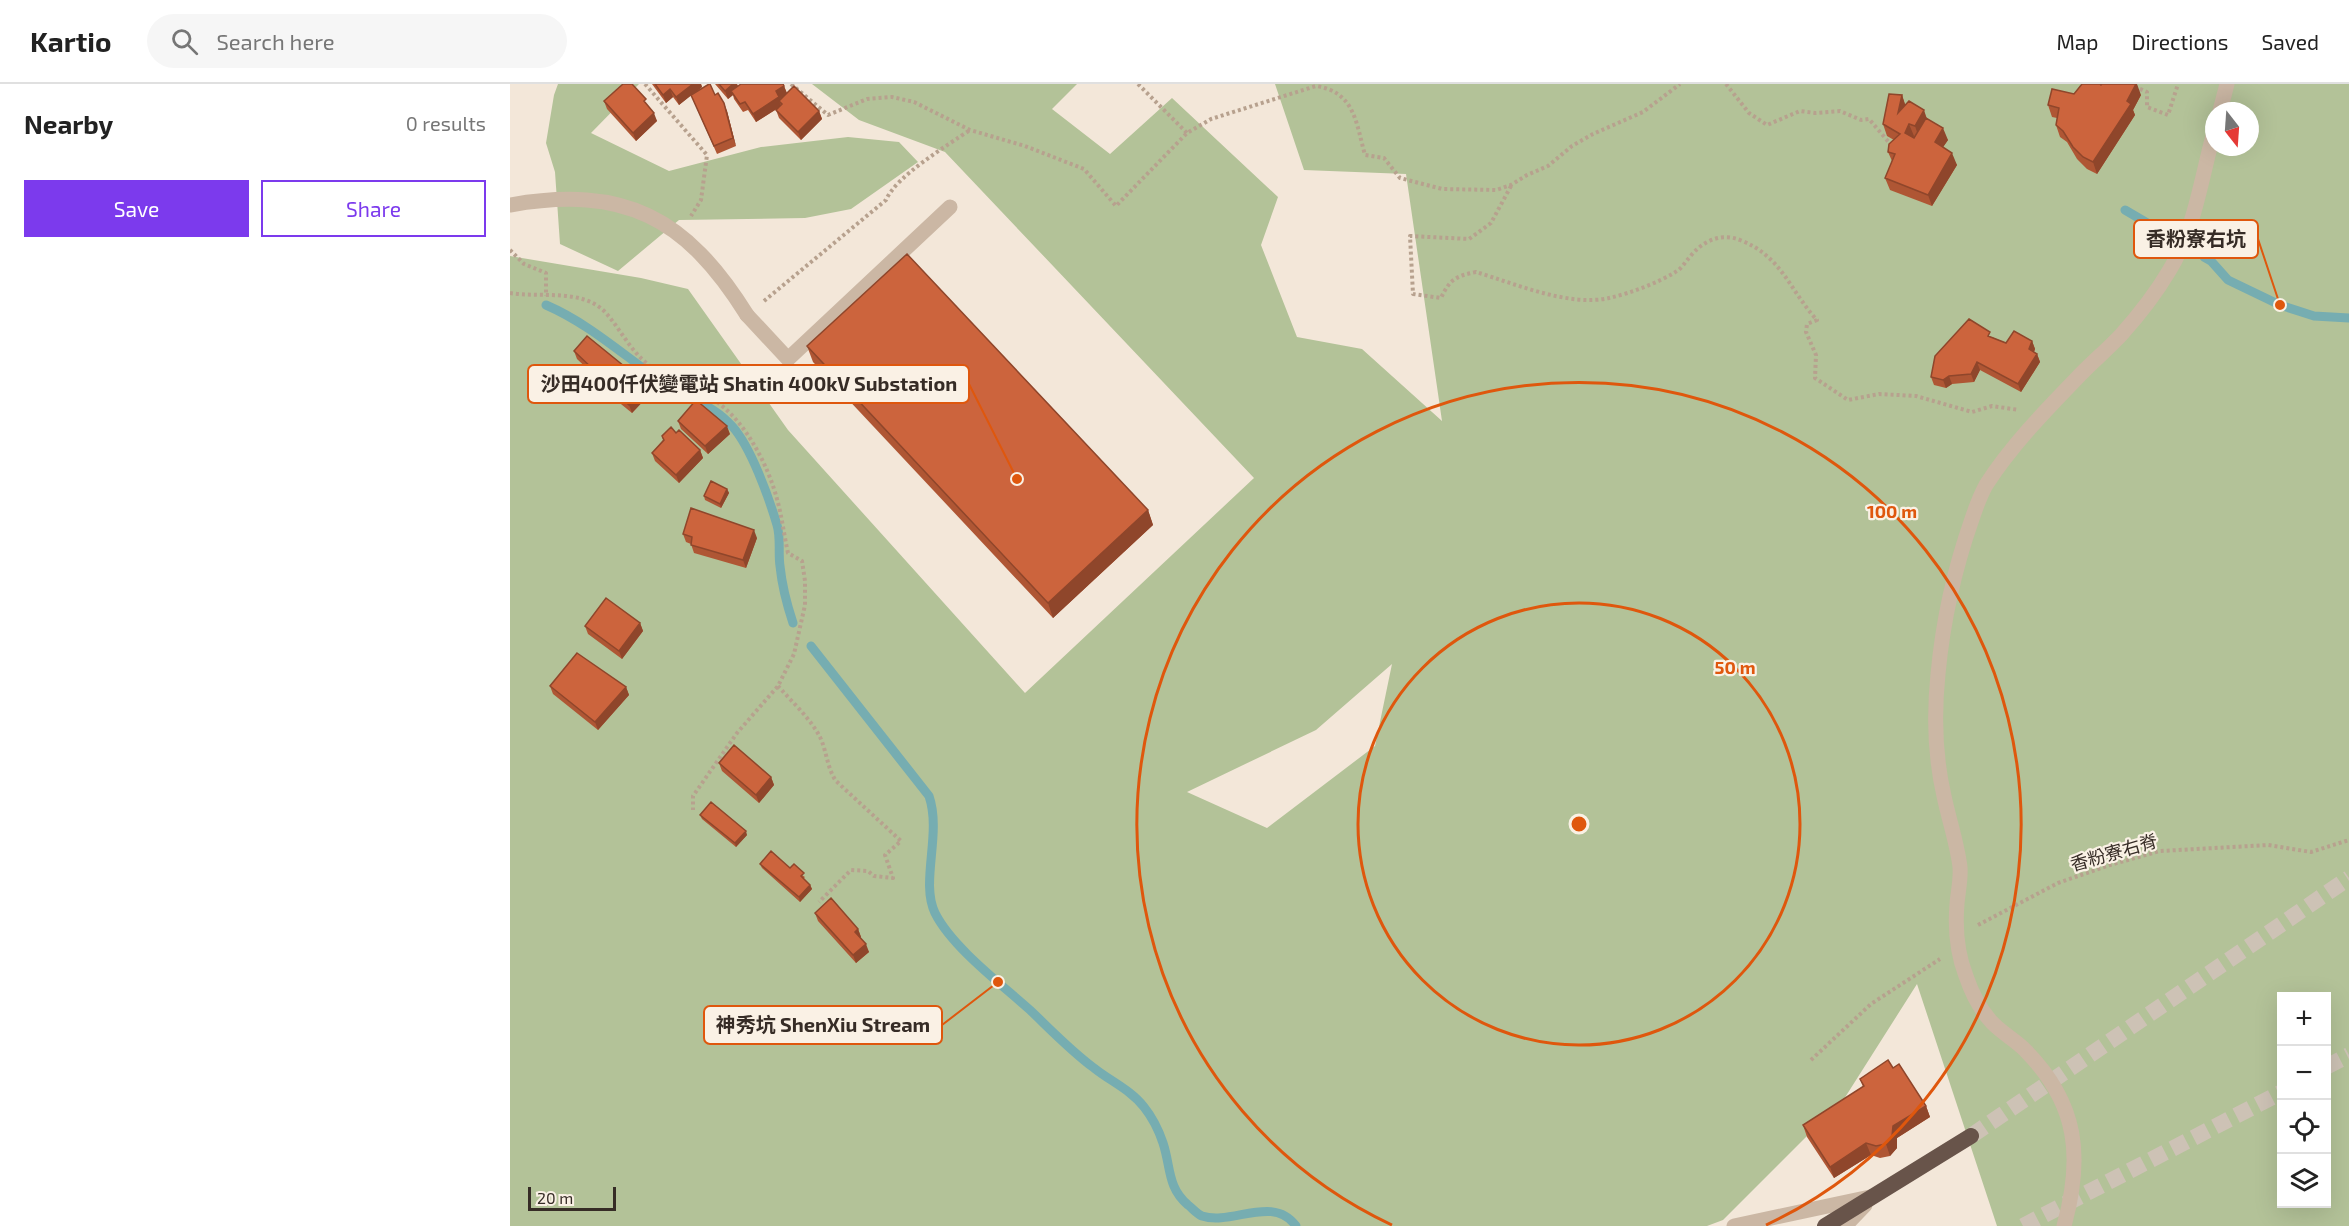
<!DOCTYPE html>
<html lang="en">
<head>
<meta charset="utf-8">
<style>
	:root { --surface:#fff; --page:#f6f6f6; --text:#222; --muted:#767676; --line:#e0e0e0; --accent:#7c3aed }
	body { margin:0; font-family:"Exo 2","Noto Sans TC",sans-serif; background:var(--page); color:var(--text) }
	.controls { position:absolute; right:18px; bottom:18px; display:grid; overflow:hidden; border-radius:0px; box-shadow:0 6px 24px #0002 }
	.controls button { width:54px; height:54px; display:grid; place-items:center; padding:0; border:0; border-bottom:2px solid var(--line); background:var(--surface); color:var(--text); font:30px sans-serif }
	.compass { position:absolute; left:1695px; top:18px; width:54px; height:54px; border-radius:50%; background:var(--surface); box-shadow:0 6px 24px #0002; rotate:163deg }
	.scale { position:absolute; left:18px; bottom:15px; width:88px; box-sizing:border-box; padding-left:6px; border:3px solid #362c26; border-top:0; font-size:16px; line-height:21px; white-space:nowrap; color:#362c26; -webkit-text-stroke:4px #faf1e5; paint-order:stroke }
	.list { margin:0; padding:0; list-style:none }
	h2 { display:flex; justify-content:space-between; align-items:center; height:78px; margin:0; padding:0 24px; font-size:26px }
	h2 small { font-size:20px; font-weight:400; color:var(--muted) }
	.actions { display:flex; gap:12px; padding:18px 24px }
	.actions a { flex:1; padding:14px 0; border:2px solid var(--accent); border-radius:0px; text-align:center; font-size:21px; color:var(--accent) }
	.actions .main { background:var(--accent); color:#fff }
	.icon { flex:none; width:33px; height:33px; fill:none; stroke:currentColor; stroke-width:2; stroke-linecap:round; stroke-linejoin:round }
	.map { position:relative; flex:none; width:1839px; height:1142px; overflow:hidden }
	header { display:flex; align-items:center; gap:36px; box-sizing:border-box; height:84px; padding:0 30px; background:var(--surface); border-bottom:2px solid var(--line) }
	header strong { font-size:28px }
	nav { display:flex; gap:33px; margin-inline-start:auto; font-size:21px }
	.search { width:420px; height:54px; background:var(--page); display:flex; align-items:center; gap:15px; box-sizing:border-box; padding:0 21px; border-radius:33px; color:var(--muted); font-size:22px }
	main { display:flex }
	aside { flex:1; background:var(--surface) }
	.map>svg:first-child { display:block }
	.green { fill:#b3c298; fill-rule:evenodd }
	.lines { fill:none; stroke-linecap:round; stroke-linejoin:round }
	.stream { stroke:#76adb1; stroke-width:9 }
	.trunk-tunnel { stroke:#cdc2b5; stroke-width:16; stroke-dasharray:16 8; stroke-linecap:butt }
	.path { stroke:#b7a18e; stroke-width:4; stroke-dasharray:3 3; stroke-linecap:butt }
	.service { stroke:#cbb7a4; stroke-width:15 }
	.minor { stroke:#cbb7a4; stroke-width:15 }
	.trunk { stroke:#68544a; stroke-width:16 }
	.wall { fill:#af5634 }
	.shaded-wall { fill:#8f462b }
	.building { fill:#cc643d; stroke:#8f462b; stroke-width:1.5 }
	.ring { fill:none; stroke:#df570d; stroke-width:3 }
	.labels { text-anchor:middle; stroke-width:4.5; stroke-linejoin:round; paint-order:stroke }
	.street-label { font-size:18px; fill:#362c26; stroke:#faf1e5 }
	.centre { fill:#df570d; stroke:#faf1e5; stroke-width:3 }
	.ring-label { font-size:18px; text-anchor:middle; font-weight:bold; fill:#df570d; stroke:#faf1e5; stroke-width:4.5; stroke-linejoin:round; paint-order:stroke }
	.leader { fill:none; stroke:#df570d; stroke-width:2 }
	.callout-dot { fill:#df570d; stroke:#faf1e5; stroke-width:2 }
	.callout { fill:#faf1e5; stroke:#df570d; stroke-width:2 }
	.callout-label { font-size:20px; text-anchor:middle; font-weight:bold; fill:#362c26 }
</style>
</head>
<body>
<header>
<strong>Kartio</strong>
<div class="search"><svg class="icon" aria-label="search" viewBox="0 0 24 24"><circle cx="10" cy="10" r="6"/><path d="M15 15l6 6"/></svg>Search here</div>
<nav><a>Map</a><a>Directions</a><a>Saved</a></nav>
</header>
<main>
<aside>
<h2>Nearby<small>0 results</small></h2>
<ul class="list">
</ul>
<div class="actions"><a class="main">Save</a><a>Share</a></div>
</aside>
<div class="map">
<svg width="1839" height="1142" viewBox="0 0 1839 1142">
	<rect width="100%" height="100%" fill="#f3e7d9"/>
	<path class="green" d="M 48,0 L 129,0 L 81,49 L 159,87 L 251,63 L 338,53 L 389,58 L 408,78 L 341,125 L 295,134 L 169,136 L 108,187 L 50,160 L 45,88 L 36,59 L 44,11 Z
		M 302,0 L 567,0 L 542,25 L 600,70 L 662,14 L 768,113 L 751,161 L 787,253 L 852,265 L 932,337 L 896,90 L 794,86 L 765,0 L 1839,0 L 1839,1142 L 1487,1142 L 1407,900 L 1334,1015 L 1213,1136 L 1197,1142 L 0,1142 L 0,172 L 131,194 L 178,205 L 278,346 L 515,609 L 744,394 L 435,68 L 349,36 ZM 1704,27 L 1740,27 L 1740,63 L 1704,63 ZM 882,580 L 865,662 L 757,744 L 677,708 L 806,646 ZM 1772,912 L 1816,912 L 1816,1120 L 1772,1120 Z"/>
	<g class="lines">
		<path class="stream" d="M 1615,126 L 1661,153
			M 1694,173 L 1701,177 L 1718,196 L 1770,221 L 1804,232 L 1839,234
			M 36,221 C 82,241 116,274 157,301 C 181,317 201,319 222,342 C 241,363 259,414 267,441 C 271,454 268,469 270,482 C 272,502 277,521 283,539
			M 301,562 L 419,712 C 432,750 410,798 425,829 C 442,863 491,900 520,926 C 541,946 561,967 584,984 C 600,997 621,1006 634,1023 C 642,1033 649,1047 653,1059 C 661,1083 657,1103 678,1121 C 682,1124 687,1130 692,1132 C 722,1142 763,1110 786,1142"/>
		<path class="trunk-tunnel" d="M 1816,983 L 1839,971
			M 1461,1052 L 1839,794
			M 1513,1142 L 1772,1008"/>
		<path class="path" d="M 135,0 L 197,71 L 191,116 L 181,132
			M 281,0 L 318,31 L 357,15 L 382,13 L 404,18 L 460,46 L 515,62 L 574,85 L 606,122 L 677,49 L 701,35 L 806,2 C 845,8 846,39 855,71 L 874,74 L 890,94 L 932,105 L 986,106 L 1001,101 L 1017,91 L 1038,82 L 1062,62 L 1083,50 L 1133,28 L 1170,0
			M 628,0 L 677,49
			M 1216,0 L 1239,29 L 1257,41 L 1290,27 L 1305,29 L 1330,27 L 1351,36 L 1359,35 L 1382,62
			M 1619,0 L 1637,8 L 1637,23 L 1658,31 L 1668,0
			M 1001,102 L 981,139 L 959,155 L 900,152 L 903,210 L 931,214 C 940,195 946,192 966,188 C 1006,200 1059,223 1099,214 C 1121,209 1148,199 1167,187 C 1172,184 1175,178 1179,174 C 1191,158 1210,148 1230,156 C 1272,172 1280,207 1307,236 L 1297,240 L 1296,248 L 1306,271 L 1305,294 L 1338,316 L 1369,310 L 1406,312 L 1462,328 L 1482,322 L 1509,326
			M 0,166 L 14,180 L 36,189 L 36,212
			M 0,209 C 31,214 73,204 96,229 C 111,246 121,268 140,282 C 160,296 184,303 204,316 C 235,336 258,381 267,415 C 272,433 274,451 278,469 L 292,477 L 295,497 L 295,521 L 284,570 L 268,602 L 227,649 L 183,712 L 183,726
			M 254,217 L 376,116 C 386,92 438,61 460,46
			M 268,602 C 282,618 300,634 310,653 C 317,668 317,684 326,697 L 391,757 L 375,771 L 383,794 L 364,792 L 358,787 L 341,786 L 309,818
			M 1468,841 L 1548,799 L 1600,781 L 1650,767 L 1758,761 L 1801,768 L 1839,756
			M 1301,976 L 1361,920 L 1430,875"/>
		<path class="service" d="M 1710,27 L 1717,0
			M 237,231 L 278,275 L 440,123
			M 1224,1142 L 1360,1113
			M 1335,1142 L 1355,1121
			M 1554,1142 C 1573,1073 1568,1020 1516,967 C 1505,955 1489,948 1479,935 C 1469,923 1461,907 1456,892 C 1447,869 1445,844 1447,820 C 1448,807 1451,796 1450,783 C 1447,759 1439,736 1434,712 C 1425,673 1424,629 1428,590 C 1433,536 1444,486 1462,435 C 1466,423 1470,412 1476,401 C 1501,362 1535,327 1567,294 C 1581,279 1597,266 1611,251 C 1628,232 1646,209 1659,187 C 1685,145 1691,95 1704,48"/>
		<path class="minor" d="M 0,121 C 114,101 176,133 237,231"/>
		<path class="trunk" d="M 1315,1142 L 1461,1052"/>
	</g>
	<path class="wall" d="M 142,0 L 191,0 L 192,3 L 188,7 L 205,11 L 217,27 L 226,62 L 207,70 L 181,11 L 169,21 L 163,13 L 156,19 Z
		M 205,0 L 227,0 L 228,2 L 274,2 L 277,9 L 309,27 L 312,35 L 291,56 L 269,34 L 266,26 L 270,23 L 246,38 L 238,26 L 233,28 L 224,15 L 223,11 L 218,15 Z
		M 1591,1 L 1631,11 L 1623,26 L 1625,31 L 1587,90 L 1577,85 L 1567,75 L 1557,58 L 1550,53 L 1546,41 L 1547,34 L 1542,33 L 1538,21 L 1564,10 Z
		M 1392,11 L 1395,21 L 1416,34 L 1438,56 L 1433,63 L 1447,81 L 1422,122 L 1380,106 L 1375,94 L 1382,77 L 1378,68 L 1384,56 L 1377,52 L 1373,40 Z
		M 94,17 L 139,23 L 147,37 L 126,57 L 97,25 Z
		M 1482,253 L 1496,259 L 1522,257 L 1525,265 L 1524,268 L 1527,270 L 1530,278 L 1511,308 L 1470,286 L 1464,298 L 1442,300 L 1436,304 L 1424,301 L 1421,293 Z
		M 297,262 L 638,426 L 643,441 L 543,534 L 303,278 Z
		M 64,267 L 120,287 L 123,293 L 138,312 L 122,329 L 106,316 L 105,311 L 67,275 Z
		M 168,337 L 220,350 L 198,370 L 171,345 Z
		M 166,349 L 190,366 L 193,374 L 169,399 L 145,377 L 142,369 L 153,356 L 152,352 Z
		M 217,405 L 219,409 L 211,424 L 195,416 L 194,412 Z
		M 173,450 L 247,454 L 236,484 L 184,469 L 181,460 L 176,458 Z
		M 130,539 L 133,547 L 112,575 L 78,550 L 75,542 Z
		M 40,602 L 116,603 L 119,611 L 88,646 L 43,610 Z
		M 209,679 L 261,693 L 264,701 L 249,719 L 212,687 Z
		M 190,731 L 237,751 L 226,763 L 192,735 Z
		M 250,780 L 280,784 L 295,793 L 293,795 L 300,801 L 302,805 L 290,818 L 252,784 Z
		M 305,829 L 348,845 L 351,853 L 350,854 L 359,868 L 346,879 L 308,837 Z
		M 1383,984 L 1416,1022 L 1420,1033 L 1387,1054 L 1387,1064 L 1380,1072 L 1370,1074 L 1361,1071 L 1324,1094 L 1297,1053 L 1293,1041 L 1353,1003 L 1350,995 Z"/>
	<path class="shaded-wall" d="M 183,0 L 191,0 L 192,3 L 169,21 L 166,13 Z
		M 223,0 L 227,0 L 229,5 L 221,7 L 223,11 L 218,15 L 215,7 Z
		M 1626,0 L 1627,0 L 1631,11 L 1623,26 L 1625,31 L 1587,90 L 1583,78 Z
		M 274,2 L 277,10 L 270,15 L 271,20 L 269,17 L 271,22 L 246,38 L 243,30 L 266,7 Z
		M 160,5 L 163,13 L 156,19 L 153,11 Z
		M 1392,11 L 1396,23 L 1388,29 Z
		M 214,19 L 217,27 L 226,62 L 223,54 Z
		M 1414,26 L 1418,38 L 1409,54 L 1405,42 Z
		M 309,27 L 312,35 L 291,56 L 288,48 Z
		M 144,29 L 147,37 L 126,57 L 123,49 Z
		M 1399,40 L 1404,52 L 1399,61 L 1395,49 Z
		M 1433,44 L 1438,56 L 1429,69 L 1425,58 Z
		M 1442,69 L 1447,81 L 1422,122 L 1418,111 Z
		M 1522,257 L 1525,265 L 1522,273 L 1519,265 Z
		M 1527,270 L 1530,278 L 1511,308 L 1508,300 Z
		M 1467,278 L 1470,286 L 1464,298 L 1461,290 Z
		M 1439,292 L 1442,300 L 1436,304 L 1433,296 Z
		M 135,304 L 138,312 L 122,329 L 119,321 Z
		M 217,342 L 220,350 L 198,370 L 195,362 Z
		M 190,366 L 193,374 L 169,399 L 166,391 Z
		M 217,405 L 219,409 L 211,424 L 210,420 Z
		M 638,426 L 643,441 L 543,534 L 538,519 Z
		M 244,446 L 247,454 L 236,484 L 233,476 Z
		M 130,539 L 133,547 L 112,575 L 109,567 Z
		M 116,603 L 119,611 L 88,646 L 85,638 Z
		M 261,693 L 264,701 L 249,719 L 246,711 Z
		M 236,747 L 237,751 L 226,763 L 225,759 Z
		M 300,801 L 302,805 L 290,818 L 289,813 Z
		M 348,845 L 351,853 L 348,856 L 345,848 Z
		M 356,860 L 359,868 L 346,879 L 343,871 Z
		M 1416,1022 L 1420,1033 L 1387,1054 L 1387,1064 L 1380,1072 L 1376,1060 L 1383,1042 Z
		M 1356,1059 L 1361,1071 L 1324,1094 L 1320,1083 Z"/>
	<path class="building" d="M 113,0 L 122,0 L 136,15 L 134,17 L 144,29 L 123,49 L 94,17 Z
		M 145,0 L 183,0 L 166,13 L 160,5 L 153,11 Z
		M 199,0 L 200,0 L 205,11 L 208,9 L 214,19 L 223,54 L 204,62 L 181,11 Z
		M 209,0 L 223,0 L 215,7 Z
		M 231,0 L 273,0 L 274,2 L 266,7 L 269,13 L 243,30 L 235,18 L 230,20 L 221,7 Z
		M 1572,0 L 1590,0 L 1591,1 L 1592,0 L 1626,0 L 1617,17 L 1621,20 L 1583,78 L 1573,73 L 1563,63 L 1553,47 L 1546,41 L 1549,24 L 1538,21 L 1542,5 L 1564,10 Z
		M 284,2 L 309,27 L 288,48 L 266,26 L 272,20 L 269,17 Z
		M 1379,10 L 1392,11 L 1388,29 L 1399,17 L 1414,26 L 1405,42 L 1399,40 L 1395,49 L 1404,54 L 1416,34 L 1433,44 L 1425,58 L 1442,69 L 1418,111 L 1375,94 L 1385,70 L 1378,68 L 1379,60 L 1390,50 L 1373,40 Z
		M 397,170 L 638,426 L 538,519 L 297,262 Z
		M 1459,235 L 1480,248 L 1478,252 L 1496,259 L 1504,247 L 1522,257 L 1519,265 L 1527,270 L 1508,300 L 1467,278 L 1461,290 L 1439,292 L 1433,296 L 1421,293 L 1425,272 Z
		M 77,252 L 120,287 L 119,289 L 135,304 L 119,321 L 104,308 L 105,306 L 64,267 Z
		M 186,316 L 217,342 L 195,362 L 168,337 Z
		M 161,343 L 166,349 L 169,346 L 190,366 L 166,391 L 142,369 L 154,356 L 152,352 Z
		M 201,397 L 217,405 L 210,420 L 194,412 Z
		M 181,424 L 244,446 L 233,476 L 181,461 L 182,453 L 173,450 Z
		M 96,514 L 130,539 L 109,567 L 75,542 Z
		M 67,569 L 116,603 L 85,638 L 40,602 Z
		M 224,661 L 261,693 L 246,711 L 209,679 Z
		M 201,718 L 236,747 L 225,759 L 190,731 Z
		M 261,767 L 280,784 L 284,780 L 294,789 L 291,792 L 300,801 L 289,813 L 250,780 Z
		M 321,814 L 348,845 L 345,848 L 356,860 L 343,871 L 305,829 Z
		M 1378,976 L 1383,984 L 1389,980 L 1416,1022 L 1383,1042 L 1382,1052 L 1376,1060 L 1366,1062 L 1356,1059 L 1320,1083 L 1293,1041 L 1354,1002 L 1350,995 Z"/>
	<g class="ring">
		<circle cx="1069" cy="740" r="221"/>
		<path d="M882 1141A442 442 0 1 1 1256 1141"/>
	</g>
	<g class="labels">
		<g class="street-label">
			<text transform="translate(1604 769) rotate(-16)" y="6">香粉寮右脊</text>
		</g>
	</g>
	<circle cx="1069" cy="740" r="9" class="centre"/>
	<g class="ring-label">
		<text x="1382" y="434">100 m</text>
		<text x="1225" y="590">50 m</text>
	</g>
	<path class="leader" d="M1770 221L1748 155M507 395L459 300M488 898L432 941"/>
	<g class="callout-dot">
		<circle cx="1770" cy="221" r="6"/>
		<circle cx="507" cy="395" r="6"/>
		<circle cx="488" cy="898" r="6"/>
	</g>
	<g class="callout">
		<rect x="1624" y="136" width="124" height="38" rx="6"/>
		<rect x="18" y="281" width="441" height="38" rx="6"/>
		<rect x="194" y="922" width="238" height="38" rx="6"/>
	</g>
	<g class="callout-label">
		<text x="1686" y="162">香粉寮右坑</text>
		<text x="239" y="307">沙田400仟伏變電站 Shatin 400kV Substation</text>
		<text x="313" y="948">神秀坑 ShenXiu Stream</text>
	</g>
</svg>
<div class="controls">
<button>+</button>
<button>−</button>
<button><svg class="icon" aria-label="locate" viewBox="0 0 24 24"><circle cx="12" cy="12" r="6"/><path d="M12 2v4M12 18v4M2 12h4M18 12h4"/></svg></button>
<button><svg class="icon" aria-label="layers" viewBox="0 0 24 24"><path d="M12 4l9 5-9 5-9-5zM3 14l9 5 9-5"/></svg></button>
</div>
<svg class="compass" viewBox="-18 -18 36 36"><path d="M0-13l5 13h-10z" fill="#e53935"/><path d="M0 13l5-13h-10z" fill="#767676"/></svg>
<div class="scale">20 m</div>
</div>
</main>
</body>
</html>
